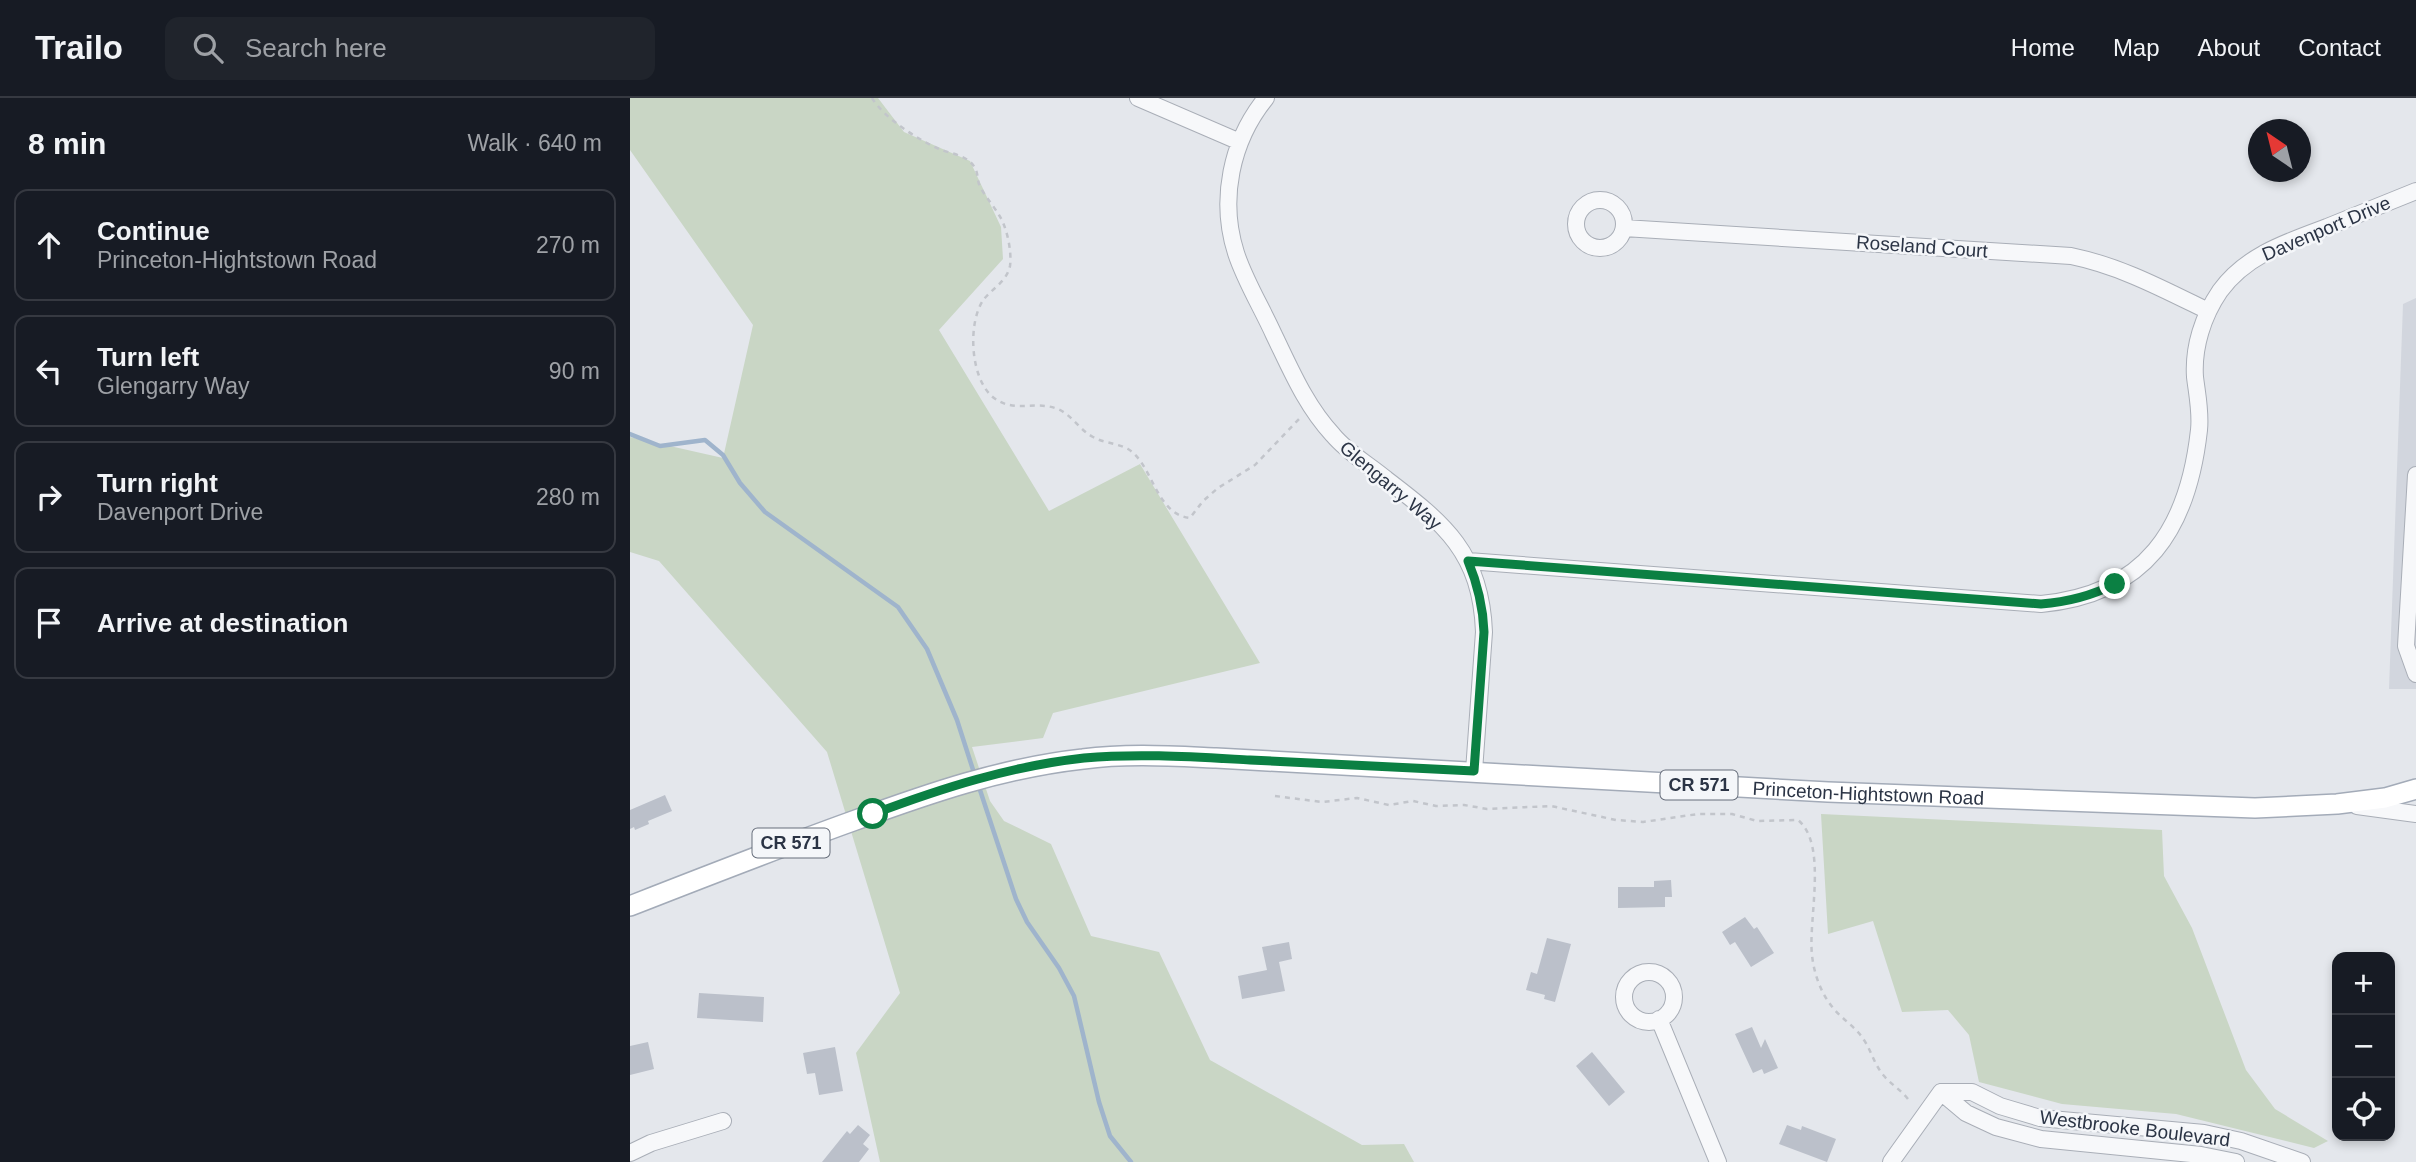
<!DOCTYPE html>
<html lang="en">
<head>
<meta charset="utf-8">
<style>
	:root { --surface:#171b24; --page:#20242c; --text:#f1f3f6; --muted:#9ea1a6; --line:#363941 }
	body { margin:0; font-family:Helvetica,sans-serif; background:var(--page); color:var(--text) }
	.controls { position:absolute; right:21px; bottom:21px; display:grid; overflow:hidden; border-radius:14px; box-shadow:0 4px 10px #0003 }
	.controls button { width:63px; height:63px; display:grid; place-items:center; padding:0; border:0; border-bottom:2px solid var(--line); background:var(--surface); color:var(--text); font:35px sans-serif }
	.compass { position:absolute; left:1618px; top:21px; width:63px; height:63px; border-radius:50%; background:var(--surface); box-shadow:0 4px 10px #0003; rotate:325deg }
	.stop { position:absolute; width:21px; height:21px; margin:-16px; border:5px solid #0b8043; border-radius:50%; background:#fff }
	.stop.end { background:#0b8043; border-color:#fff; box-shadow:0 2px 7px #0008 }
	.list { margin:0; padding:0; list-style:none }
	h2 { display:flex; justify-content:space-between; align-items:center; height:91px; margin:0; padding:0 28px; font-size:30px }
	h2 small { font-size:23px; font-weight:400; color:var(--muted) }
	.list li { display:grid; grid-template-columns:46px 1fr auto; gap:21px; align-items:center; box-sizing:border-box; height:112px; margin:0 14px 14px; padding:0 14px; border:2px solid var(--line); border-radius:14px }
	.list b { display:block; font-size:26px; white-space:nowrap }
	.list p { margin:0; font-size:23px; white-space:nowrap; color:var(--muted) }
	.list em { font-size:23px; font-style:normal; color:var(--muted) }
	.icon { flex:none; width:38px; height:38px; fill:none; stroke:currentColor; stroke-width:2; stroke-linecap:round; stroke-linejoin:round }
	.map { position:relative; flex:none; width:1786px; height:1064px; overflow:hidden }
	header { display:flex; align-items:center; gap:42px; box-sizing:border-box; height:98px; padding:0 35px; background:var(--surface); border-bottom:2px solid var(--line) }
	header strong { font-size:33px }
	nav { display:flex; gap:38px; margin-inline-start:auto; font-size:24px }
	.search { width:490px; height:63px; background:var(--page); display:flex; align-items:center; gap:18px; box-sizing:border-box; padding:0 24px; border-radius:14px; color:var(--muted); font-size:26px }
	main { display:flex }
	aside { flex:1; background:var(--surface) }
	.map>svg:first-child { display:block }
	.built { fill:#d2d6de }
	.green { fill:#c9d6c5 }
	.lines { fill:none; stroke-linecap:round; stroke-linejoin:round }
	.stream { stroke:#9fb4cc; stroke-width:4.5 }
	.building { fill:#bbc0ca }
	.minor-casing { stroke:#a9aeb7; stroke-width:18 }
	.major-casing { stroke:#a3abb8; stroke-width:22 }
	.path { stroke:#c2c5cb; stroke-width:2.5; stroke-dasharray:5 5; stroke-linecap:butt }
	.minor { stroke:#f7f8fa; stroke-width:16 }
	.major { stroke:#fff; stroke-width:19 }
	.route { stroke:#0b8043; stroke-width:9 }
	.labels { text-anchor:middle; stroke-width:5; stroke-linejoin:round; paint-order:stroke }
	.shield { fill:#f4f6f9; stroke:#676e7b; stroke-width:2 }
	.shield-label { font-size:18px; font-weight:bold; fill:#2b3445 }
	.street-label { font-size:19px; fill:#2b3445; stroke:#f4f6f9 }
</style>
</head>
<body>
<header>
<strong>Trailo</strong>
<div class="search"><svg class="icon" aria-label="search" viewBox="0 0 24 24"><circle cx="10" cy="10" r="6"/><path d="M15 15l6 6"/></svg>Search here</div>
<nav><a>Home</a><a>Map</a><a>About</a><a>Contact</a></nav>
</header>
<main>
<aside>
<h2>8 min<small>Walk · 640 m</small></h2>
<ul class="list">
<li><svg class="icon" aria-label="ahead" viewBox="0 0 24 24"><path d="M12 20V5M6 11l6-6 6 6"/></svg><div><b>Continue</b><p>Princeton-Hightstown Road</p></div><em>270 m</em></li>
<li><svg class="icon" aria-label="left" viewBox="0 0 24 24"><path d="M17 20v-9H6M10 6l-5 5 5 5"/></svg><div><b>Turn left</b><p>Glengarry Way</p></div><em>90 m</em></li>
<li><svg class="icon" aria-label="right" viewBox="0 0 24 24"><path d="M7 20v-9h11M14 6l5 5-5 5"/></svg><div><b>Turn right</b><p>Davenport Drive</p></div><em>280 m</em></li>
<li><svg class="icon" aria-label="arrive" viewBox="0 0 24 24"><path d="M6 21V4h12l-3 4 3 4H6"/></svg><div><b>Arrive at destination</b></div></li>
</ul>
</aside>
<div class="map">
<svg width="1786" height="1064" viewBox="0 0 1786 1064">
	<rect width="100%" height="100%" fill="#e4e7ec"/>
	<path class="built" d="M 1786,200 L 1786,591 L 1759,591 L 1773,206 Z"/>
	<path class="green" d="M 0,0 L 248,0 L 274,34 L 340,63 L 371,129 L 373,161 L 309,232 L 419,413 L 510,366 L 630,565 L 423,615 L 413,640 L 342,649 L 360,703 L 374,723 L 421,746 L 461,838 L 529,854 L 580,962 L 732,1047 L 774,1046 L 784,1064 L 250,1064 L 226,955 L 270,895 L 197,654 L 29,463 L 0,454 L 0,339 L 93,360 L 123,227 L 0,52 Z
		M 1191,716 L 1532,732 L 1534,778 L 1562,830 L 1616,972 L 1645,1011 L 1698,1043 L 1684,1050 L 1546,1016 L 1432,1006 L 1349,984 L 1339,937 L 1318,912 L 1272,914 L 1243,823 L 1198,836 Z"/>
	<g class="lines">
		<path class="stream" d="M 0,336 L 30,348 L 75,342 L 93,357 L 110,385 L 135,414 L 268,509 L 297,551 L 327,622 L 345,678
			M 348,686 L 386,801 L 397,824 L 429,870 L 444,898 L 469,1004 L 480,1038 L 501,1064"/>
	</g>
	<path class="building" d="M 35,697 L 42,713 L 18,723 L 19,726 L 5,732 L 4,729 L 0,731 L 0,712 Z
		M 1041,782 L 1042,799 L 1035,799 L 1035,809 L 988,810 L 988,789 L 1024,789 L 1024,783 Z
		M 1115,819 L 1124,831 L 1127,829 L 1144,855 L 1121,869 L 1105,844 L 1100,847 L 1092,834 Z
		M 917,840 L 941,846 L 925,904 L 914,901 L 915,897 L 896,892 L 901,874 L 907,876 Z
		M 659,844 L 662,861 L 649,864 L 655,893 L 612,901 L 608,878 L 637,872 L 632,849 Z
		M 69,895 L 134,899 L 133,924 L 67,920 Z
		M 1122,929 L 1131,950 L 1135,941 L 1148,970 L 1134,976 L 1132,971 L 1123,975 L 1105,936 Z
		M 18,944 L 24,971 L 0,977 L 0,948 Z
		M 205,949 L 213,993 L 189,997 L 185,975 L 177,976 L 173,955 Z
		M 962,954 L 995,994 L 979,1008 L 946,968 Z
		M 228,1027 L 240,1037 L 233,1046 L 239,1051 L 229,1064 L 192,1064 L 217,1033 L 220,1036 Z
		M 1157,1027 L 1171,1032 L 1172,1028 L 1206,1041 L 1197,1064 L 1149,1046 Z"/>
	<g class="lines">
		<defs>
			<path id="minor" d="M 508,0 L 610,44
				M 636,0 C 601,43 589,102 606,155 C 615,183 632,210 644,237 C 661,272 676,308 703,337 C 718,355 738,366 756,381 C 815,426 851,455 854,534 L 844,673
				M946 126a24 24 0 1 1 48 0a24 24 0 1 1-48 0Z
				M 994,130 L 1441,158 C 1490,168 1533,191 1578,213
				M 1786,377 L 1776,548 L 1786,576
				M 838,463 L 1411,506 C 1516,496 1558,431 1569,332 C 1571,314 1567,296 1565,279 C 1563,249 1573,218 1590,193 C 1616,157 1657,144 1697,129 C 1727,117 1756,105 1786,93
				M 1727,708 L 1786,716
				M994 899a25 25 0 1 1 50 0a25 25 0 1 1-50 0Z
				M 1029,921 L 1088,1064
				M 1311,994 L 1342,994 L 1370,1008 L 1410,1020 L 1574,1035 L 1611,1043 L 1672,1064
				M 1311,994 L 1336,1015 L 1366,1029 L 1411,1041 L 1571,1057 L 1606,1064
				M 0,1055 L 21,1045 L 93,1023
				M 1261,1064 L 1311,994"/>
			<g id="major">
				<path id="s1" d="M 0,808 C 74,779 148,750 223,723 C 300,695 372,670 453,661 C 497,655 542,658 586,660 L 1198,694 L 1625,710 L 1707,706 L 1755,700 L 1786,691"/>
			</g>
		</defs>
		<use href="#minor" class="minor-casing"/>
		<use href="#major" class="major-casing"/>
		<path class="path" d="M 242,0 C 254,20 287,41 309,51 C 321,56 338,57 345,70 C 348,75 347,80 349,86 C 353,96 363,107 369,117 C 377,129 382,154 380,168 C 377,183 363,190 354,201 C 337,224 340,282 364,300 C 384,315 404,303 425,310 C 441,315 448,331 463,339 C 473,345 487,345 498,351 C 523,366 525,416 560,420 L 573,403 L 588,390 L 625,367 L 670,320
			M 645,698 L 692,704 L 727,700 L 759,707 L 783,703 L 806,708 L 834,707 L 857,711 L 921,708 L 986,722 L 1013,724 L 1068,716 L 1102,716 L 1127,723 L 1168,722 C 1198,747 1178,821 1182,857 C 1184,876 1191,896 1204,911 C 1213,922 1226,929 1234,942 C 1242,954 1244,967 1255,979 C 1262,987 1271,992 1278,1001"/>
		<use href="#minor" class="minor"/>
		<use href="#major" class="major"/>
	</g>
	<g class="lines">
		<path class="route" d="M 243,716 C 312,690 381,668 454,660 C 509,655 565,659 620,662 C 694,666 769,669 844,673 L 854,534 C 853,508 848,487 838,463 L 1411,506 C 1438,504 1461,498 1485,486"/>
	</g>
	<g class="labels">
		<g class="shield">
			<rect x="1030.5" y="672.5" width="77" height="29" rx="5"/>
			<rect x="122.5" y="730.5" width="77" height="29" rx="5"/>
		</g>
		<g class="shield-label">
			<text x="1069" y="693">CR 571</text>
			<text x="161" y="751">CR 571</text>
		</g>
		<g class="street-label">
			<text transform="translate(1696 130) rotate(-23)" y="7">Davenport Drive</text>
			<text transform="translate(1292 148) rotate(4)" y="7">Roseland Court</text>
			<text transform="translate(761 387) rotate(40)" y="7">Glengarry Way</text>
			<text dy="7" stroke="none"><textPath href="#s1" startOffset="1264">Princeton-Hightstown Road</textPath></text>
			<text transform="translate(1505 1030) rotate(7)" y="7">Westbrooke Boulevard</text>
		</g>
	</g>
</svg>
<div class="controls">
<button>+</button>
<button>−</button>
<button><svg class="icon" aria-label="locate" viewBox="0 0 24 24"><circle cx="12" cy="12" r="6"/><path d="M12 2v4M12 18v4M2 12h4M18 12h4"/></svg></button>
</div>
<svg class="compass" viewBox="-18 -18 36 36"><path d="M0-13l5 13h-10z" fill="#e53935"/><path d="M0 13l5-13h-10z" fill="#9ea1a6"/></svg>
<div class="stop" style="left:243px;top:716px"></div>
<div class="stop end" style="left:1485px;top:486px"></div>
</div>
</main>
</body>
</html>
